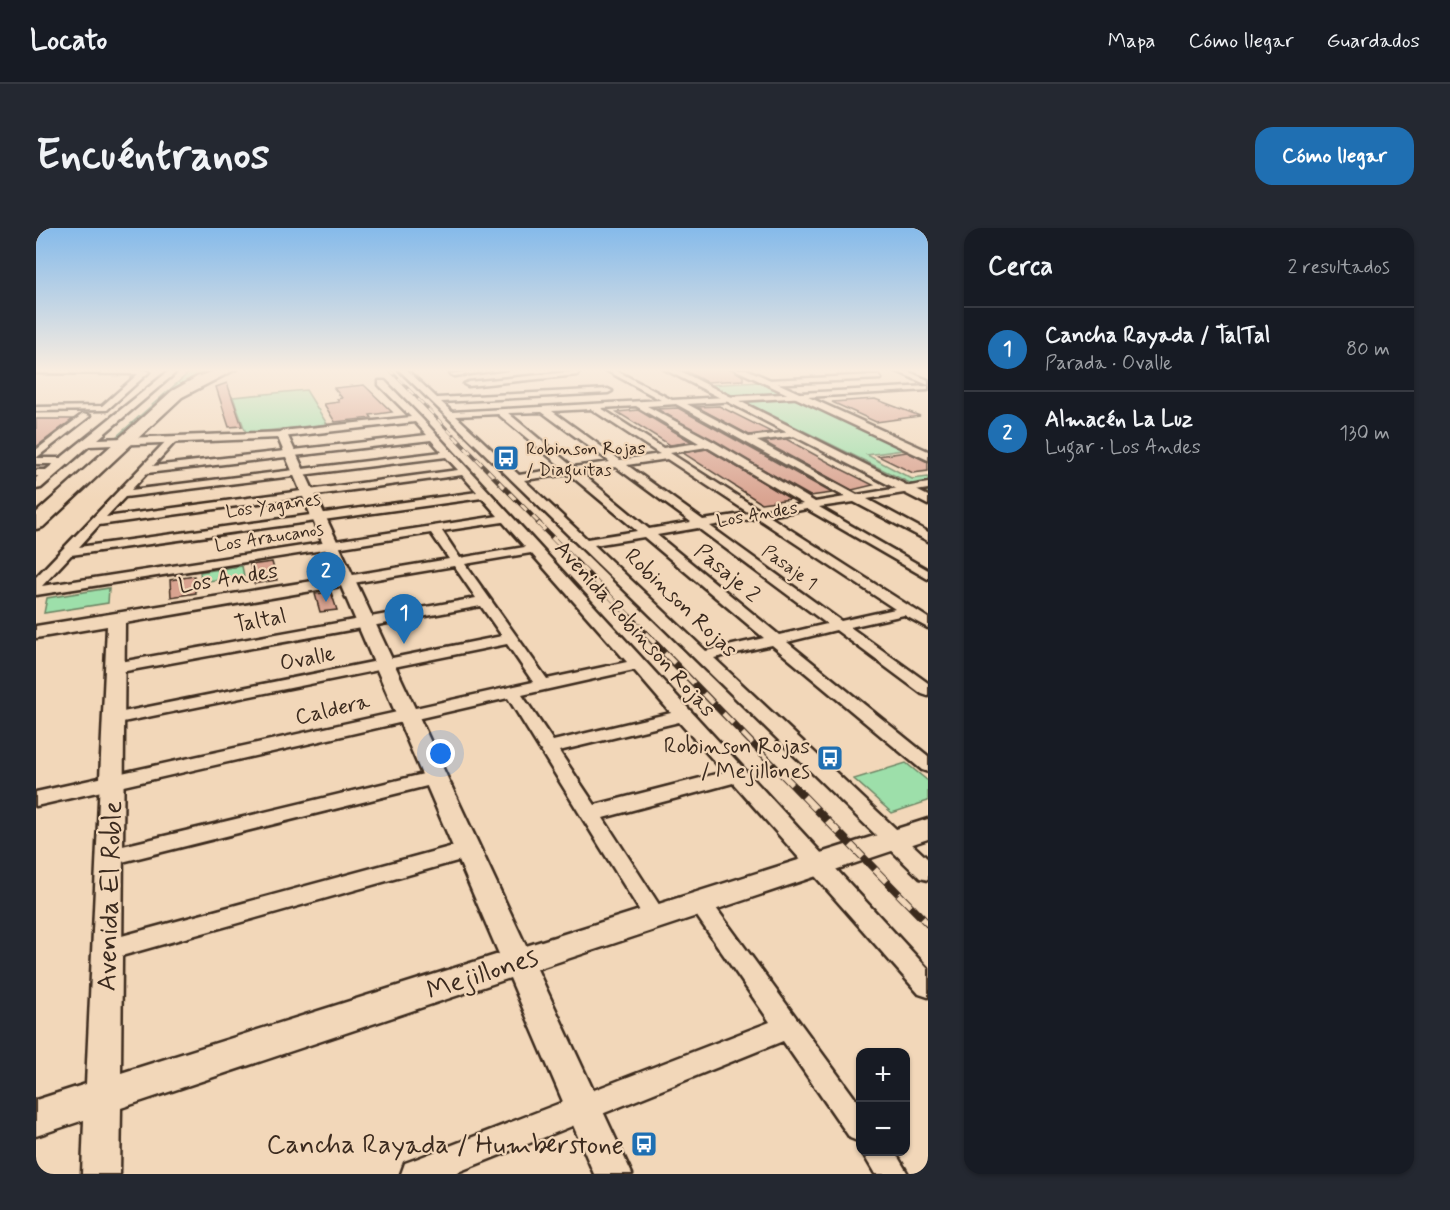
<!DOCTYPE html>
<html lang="es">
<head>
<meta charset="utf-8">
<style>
	:root { --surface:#171b24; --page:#242831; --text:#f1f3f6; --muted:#9ea1a6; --line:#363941; --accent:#1f6fb2 }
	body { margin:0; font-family:Mynerve,sans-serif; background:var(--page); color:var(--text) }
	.controls { position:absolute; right:18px; bottom:18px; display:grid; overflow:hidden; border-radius:12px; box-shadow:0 2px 4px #0004 }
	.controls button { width:54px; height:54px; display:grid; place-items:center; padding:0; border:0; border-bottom:2px solid var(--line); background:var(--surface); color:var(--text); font:30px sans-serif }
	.you { position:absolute; left:405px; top:526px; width:21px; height:21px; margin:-15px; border:4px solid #fff; border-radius:50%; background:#1a73e8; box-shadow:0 0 0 9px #1a73e833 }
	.badge { display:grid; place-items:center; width:39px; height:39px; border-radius:50%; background:var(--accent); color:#fff; font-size:20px; font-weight:700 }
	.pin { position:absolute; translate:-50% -50px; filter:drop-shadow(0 2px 3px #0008) }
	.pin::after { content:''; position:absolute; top:32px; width:21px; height:18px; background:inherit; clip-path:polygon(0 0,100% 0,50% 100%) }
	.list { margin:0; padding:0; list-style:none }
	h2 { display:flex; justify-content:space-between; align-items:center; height:78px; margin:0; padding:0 24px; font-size:26px }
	h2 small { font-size:20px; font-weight:400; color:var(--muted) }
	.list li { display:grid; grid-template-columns:39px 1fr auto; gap:18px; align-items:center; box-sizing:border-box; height:84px; padding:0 24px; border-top:2px solid var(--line) }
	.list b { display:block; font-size:22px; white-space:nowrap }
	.list p { margin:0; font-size:20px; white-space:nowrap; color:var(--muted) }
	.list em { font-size:20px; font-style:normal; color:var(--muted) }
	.map { position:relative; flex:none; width:892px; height:946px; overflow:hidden; border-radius:18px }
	header { display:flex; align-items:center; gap:36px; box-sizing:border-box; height:84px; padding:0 30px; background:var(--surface); border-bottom:2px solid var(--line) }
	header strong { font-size:28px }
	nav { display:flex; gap:33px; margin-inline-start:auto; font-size:21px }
	.intro { display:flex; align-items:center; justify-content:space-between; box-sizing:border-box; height:144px; padding:0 36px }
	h1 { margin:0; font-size:42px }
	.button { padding:15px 27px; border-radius:18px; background:var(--accent); color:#fff; font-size:21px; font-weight:700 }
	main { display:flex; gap:36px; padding:0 36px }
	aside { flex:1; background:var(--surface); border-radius:18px; box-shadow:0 2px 4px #0004 }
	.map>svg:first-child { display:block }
	.green { fill:#9ddfaa; stroke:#6c8464; stroke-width:1.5 }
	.building { fill:#d9a390; stroke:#3b2a1e; stroke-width:1.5 }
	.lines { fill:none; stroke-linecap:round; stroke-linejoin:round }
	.minor-casing { stroke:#3b2a1e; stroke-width:5 }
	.tertiary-casing { stroke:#3b2a1e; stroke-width:5 }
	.primary-casing { stroke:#3b2a1e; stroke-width:5 }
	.minor { fill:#f2d7b9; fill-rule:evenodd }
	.tertiary { fill:#f2d7b9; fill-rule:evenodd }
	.primary { fill:#f2d7b9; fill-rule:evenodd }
	.rail-far4-casing { stroke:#3b2a1e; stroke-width:3 }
	.rail-far3-casing { stroke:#3b2a1e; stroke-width:4.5 }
	.rail-far2-casing { stroke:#3b2a1e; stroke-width:5 }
	.rail-far1-casing { stroke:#3b2a1e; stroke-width:7 }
	.rail-casing { stroke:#3b2a1e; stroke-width:8 }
	.rail-far4 { stroke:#f2d7b9; stroke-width:2; stroke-dasharray:7; stroke-linecap:butt }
	.rail-far3 { stroke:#f2d7b9; stroke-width:3; stroke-dasharray:8; stroke-linecap:butt }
	.rail-far2 { stroke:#f2d7b9; stroke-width:4; stroke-dasharray:10; stroke-linecap:butt }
	.rail-far1 { stroke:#f2d7b9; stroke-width:4.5; stroke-dasharray:14; stroke-linecap:butt }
	.rail { stroke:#f2d7b9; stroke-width:6; stroke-dasharray:17; stroke-linecap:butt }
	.labels { text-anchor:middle; stroke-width:4.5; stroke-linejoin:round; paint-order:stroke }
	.far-poi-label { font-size:18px; fill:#3b2a1e; stroke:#f2d7b9; text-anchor:start }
	.far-street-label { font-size:18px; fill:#3b2a1e; stroke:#f2d7b9 }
	.street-label { font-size:22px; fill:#3b2a1e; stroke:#f2d7b9 }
	.poi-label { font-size:22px; fill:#3b2a1e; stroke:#f2d7b9; text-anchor:end }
	.near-street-label { font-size:27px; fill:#3b2a1e; stroke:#f2d7b9 }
	.near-poi-label { font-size:27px; fill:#3b2a1e; stroke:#f2d7b9; text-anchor:end }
</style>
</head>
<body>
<header>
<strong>Locato</strong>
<nav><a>Mapa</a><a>Cómo llegar</a><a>Guardados</a></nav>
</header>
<div class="intro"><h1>Encuéntranos</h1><a class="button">Cómo llegar</a></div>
<main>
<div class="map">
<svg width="892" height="946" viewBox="0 0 892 946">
	<rect width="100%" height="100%" fill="#f2d7b9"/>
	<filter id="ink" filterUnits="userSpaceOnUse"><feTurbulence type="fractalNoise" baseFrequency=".0167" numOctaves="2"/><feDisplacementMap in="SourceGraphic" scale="12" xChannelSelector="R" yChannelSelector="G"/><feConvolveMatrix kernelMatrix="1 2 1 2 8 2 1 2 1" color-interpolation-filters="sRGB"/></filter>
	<g filter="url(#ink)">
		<path class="green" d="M 157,141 L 190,141 L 168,148 L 86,210 L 80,209 Z
			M 725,154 L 751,166 L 693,170 L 669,157 Z
			M 270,162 L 291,196 L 210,205 L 197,169 Z
			M 762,170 L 874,221 L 831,227 L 876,251 L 892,249 L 892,264 L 707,173 Z
			M 206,338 L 208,348 L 165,354 L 164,344 Z
			M 73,360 L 72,375 L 8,385 L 11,370 Z
			M 870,535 L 892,553 L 892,573 L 856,585 L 818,551 Z"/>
		<path class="building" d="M 646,141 L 696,141 L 707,148 L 707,152 L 670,154 Z
			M 191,155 L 206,198 L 193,199 L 180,159 Z
			M 328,157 L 356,184 L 334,187 L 336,190 L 299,194 L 288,176 L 303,174 L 301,171 L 306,170 L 298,160 Z
			M 839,171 L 884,188 L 840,194 L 796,174 Z
			M 683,178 L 735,204 L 713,207 L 661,179 Z
			M 642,180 L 796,265 L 774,268 L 621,181 Z
			M 602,182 L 656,214 L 634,217 L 581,184 Z
			M 0,191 L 37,191 L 0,219 Z
			M 750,211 L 805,241 L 837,257 L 816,262 L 728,214 Z
			M 671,221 L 755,271 L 725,275 L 647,225 Z
			M 871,224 L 892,234 L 892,243 L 877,245 L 842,228 Z
			M 236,334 L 241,352 L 218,356 L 214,337 Z
			M 158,348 L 160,365 L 135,369 L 134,352 Z
			M 295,364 L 301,382 L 284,384 L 279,366 Z"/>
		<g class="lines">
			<defs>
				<path id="minor" d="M 0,141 L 109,142 L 113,144 L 71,182 L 0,183 L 0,179 L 66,178 L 102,146 L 0,145 Z
					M 362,141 L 370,141 L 401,170 L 572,161 L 576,163 L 572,165 L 405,174 L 416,184 L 625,172 L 568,141 L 577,141 L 636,172 L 892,158 L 892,162 L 651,176 L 713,209 L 762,203 L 762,207 L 759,208 L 721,213 L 821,267 L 892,255 L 892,261 L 831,271 L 892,304 L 892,313 L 818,274 L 783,279 L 892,342 L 892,351 L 771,281 L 733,288 L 892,390 L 892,400 L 868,387 L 814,399 L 892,455 L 892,468 L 886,466 L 800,402 L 751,414 L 892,528 L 892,544 L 886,542 L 736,417 L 678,430 L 892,631 L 892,652 L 884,650 ZM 640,176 L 809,269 L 779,274 L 678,214 L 611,178 ZM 600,178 L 663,215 L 627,220 L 565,180 ZM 555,181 L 622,225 L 624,226 L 584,232 L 516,183 ZM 506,184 L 574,234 L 537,239 L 472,185 ZM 462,186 L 527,240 L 483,247 L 420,188 ZM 671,219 L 767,276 L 725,283 L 634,225 ZM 631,231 L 713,285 L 667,292 L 591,237 ZM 580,239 L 655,294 L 613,301 L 544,244 ZM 533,246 L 601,303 L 551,311 L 488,252 ZM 721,290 L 859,381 L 805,393 L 674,298 ZM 662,300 L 791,396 L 743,407 L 621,307 ZM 608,309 L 728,410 L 670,423 L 558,317 Z
					M 446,141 L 471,141 L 418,148 L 414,146 Z
					M 856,141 L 866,141 L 892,152 L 892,157 Z
					M 544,143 L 541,147 L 432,158 L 428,156 L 432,154 Z
					M 842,147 L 845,151 L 730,156 L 726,154 L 730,152 Z
					M 343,153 L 349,153 L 387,192 L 892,741 L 892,769 L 883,766 L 697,555 L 567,590 L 631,689 L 628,696 L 620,699 L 612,696 L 472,470 L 0,578 L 0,564 L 497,454 L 471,416 L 77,496 L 71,495 L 68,491 L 71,487 L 77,486 L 466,408 L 445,378 L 79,445 L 71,440 L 79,435 L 440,370 L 418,338 L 311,356 L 304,352 L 311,348 L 413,331 L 395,305 L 0,367 L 0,349 L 133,210 L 141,212 L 117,238 L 391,207 L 379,194 L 246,209 L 242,206 L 246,203 L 375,189 L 343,157 ZM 395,212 L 406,224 L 95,262 L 111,245 ZM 410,229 L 422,242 L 70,289 L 89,269 ZM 426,247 L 441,264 L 43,319 L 63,297 ZM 446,270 L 462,288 L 6,358 L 35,327 ZM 467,294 L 489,319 L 424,330 L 406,303 ZM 495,325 L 591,434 L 511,451 L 429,336 ZM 598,442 L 635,485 L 517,513 L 486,467 ZM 643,494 L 688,544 L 559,577 L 523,523 Z
					M 47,186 L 54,188 L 0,230 L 0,222 Z
					M 0,230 L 29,230 L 34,233 L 29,236 L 0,236 Z
					M 0,242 L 15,242 L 20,245 L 15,248 L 0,248 Z
					M 400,543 L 407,544 L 409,549 L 407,554 L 74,637 L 67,635 L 64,629 L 67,623 L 74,621 Z
					M 432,614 L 439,616 L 442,622 L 439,628 L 71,732 L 63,729 L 59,722 L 63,715 L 71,712 Z
					M 664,666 L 672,669 L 824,877 L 824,914 L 814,910 L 747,813 L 417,946 L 365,946 L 369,935 L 380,931 L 734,794 L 656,681 L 653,675 L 656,669 Z
					M 826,924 L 859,924 L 872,946 L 839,946 Z"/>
				<path id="tertiary" d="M 628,141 L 640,141 L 892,268 L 892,277 Z
					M 698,141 L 710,141 L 892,223 L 892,232 Z
					M 134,142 L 139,145 L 137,147 L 62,211 L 250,204 L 490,718 L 892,591 L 892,611 L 501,741 L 596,946 L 558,946 L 474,750 L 85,880 L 84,946 L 46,946 L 48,892 L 0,908 L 0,872 L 50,856 L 71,398 L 0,410 L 0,398 L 301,349 L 242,210 L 53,218 L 5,260 L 0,261 L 0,250 ZM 305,358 L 463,726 L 85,845 L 89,395 Z"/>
				<path id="primary" d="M 183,141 L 200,141 L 146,169 L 7,299 L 0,301 L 0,285 L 136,163 L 161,149 Z"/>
			</defs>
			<use href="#minor" class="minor-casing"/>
			<use href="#tertiary" class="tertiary-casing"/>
			<use href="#primary" class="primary-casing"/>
			<use href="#minor" class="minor"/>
			<use href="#tertiary" class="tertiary"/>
			<use href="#primary" class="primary"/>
			<defs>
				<path id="rail-far4" d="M 353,141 L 420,210"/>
				<path id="rail-far3" d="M 418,208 L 504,296"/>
				<path id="rail-far2" d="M 502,295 L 611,406"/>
				<path id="rail-far1" d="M 609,405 L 746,546"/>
				<path id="rail" d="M 744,544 L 892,696"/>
			</defs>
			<use href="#rail-far4" class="rail-far4-casing"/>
			<use href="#rail-far3" class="rail-far3-casing"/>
			<use href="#rail-far2" class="rail-far2-casing"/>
			<use href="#rail-far1" class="rail-far1-casing"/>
			<use href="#rail" class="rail-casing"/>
			<use href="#rail-far4" class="rail-far4"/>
			<use href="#rail-far3" class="rail-far3"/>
			<use href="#rail-far2" class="rail-far2"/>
			<use href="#rail-far1" class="rail-far1"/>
			<use href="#rail" class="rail"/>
		</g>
	</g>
	<linearGradient id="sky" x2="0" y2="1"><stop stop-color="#85baea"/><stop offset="0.52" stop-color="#f9ede0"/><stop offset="1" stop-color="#f9ede0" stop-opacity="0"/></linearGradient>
	<rect width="892" height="273" fill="url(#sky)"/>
	<defs>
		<symbol id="bus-square" viewBox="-11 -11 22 22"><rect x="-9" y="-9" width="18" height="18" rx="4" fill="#1f6fb2" stroke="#f2d7b9"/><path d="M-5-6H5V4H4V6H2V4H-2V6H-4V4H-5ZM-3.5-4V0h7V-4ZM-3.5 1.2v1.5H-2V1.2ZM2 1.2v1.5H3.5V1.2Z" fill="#fff"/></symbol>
	</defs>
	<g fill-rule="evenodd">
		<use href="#bus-square" x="455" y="215" width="30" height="30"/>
		<use href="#bus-square" x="779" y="515" width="30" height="30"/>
		<use href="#bus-square" x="593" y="901" width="30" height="30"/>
	</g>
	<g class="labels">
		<g class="far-poi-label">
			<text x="490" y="226">Robinson Rojas<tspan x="490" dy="21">/ Diaguitas</tspan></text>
		</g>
		<g class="far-street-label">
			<text transform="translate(237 277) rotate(-8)" y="6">Los Yaganes</text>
			<text transform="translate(721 286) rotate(-10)" y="6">Los Andes</text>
			<text transform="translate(233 309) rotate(-9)" y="6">Los Araucanos</text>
			<text transform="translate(754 339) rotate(36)" y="6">Pasaje 1</text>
		</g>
		<g class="street-label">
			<text transform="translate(692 344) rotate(40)" y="8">Pasaje 2</text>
			<text transform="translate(192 349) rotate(-9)" y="8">Los Andes</text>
			<text transform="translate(646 374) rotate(44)" y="8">Robinson Rojas</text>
			<text transform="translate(224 391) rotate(-10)" y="8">Taltal</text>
			<text transform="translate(600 400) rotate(48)" y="8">Avenida Robinson Rojas</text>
			<text transform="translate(271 429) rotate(-11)" y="8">Ovalle</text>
			<text transform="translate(296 480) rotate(-13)" y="8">Caldera</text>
		</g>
		<g class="poi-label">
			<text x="774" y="525">Robinson Rojas<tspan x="774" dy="25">/ Mejillones</tspan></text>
		</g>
		<g class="near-street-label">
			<text transform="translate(73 668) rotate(-88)" y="9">Avenida El Roble</text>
			<text transform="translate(446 745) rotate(-18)" y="9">Mejillones</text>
		</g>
		<g class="near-poi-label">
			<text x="588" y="925">Cancha Rayada / Humberstone</text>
		</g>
	</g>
</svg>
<div class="controls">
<button>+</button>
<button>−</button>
</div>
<div class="you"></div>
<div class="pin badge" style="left:368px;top:416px">1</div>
<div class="pin badge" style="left:290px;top:374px">2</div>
</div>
<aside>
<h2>Cerca<small>2 resultados</small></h2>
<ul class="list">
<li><span class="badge">1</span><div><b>Cancha Rayada / TalTal</b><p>Parada · Ovalle</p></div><em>80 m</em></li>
<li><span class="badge">2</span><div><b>Almacén La Luz</b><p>Lugar · Los Andes</p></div><em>130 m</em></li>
</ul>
</aside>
</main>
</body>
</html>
